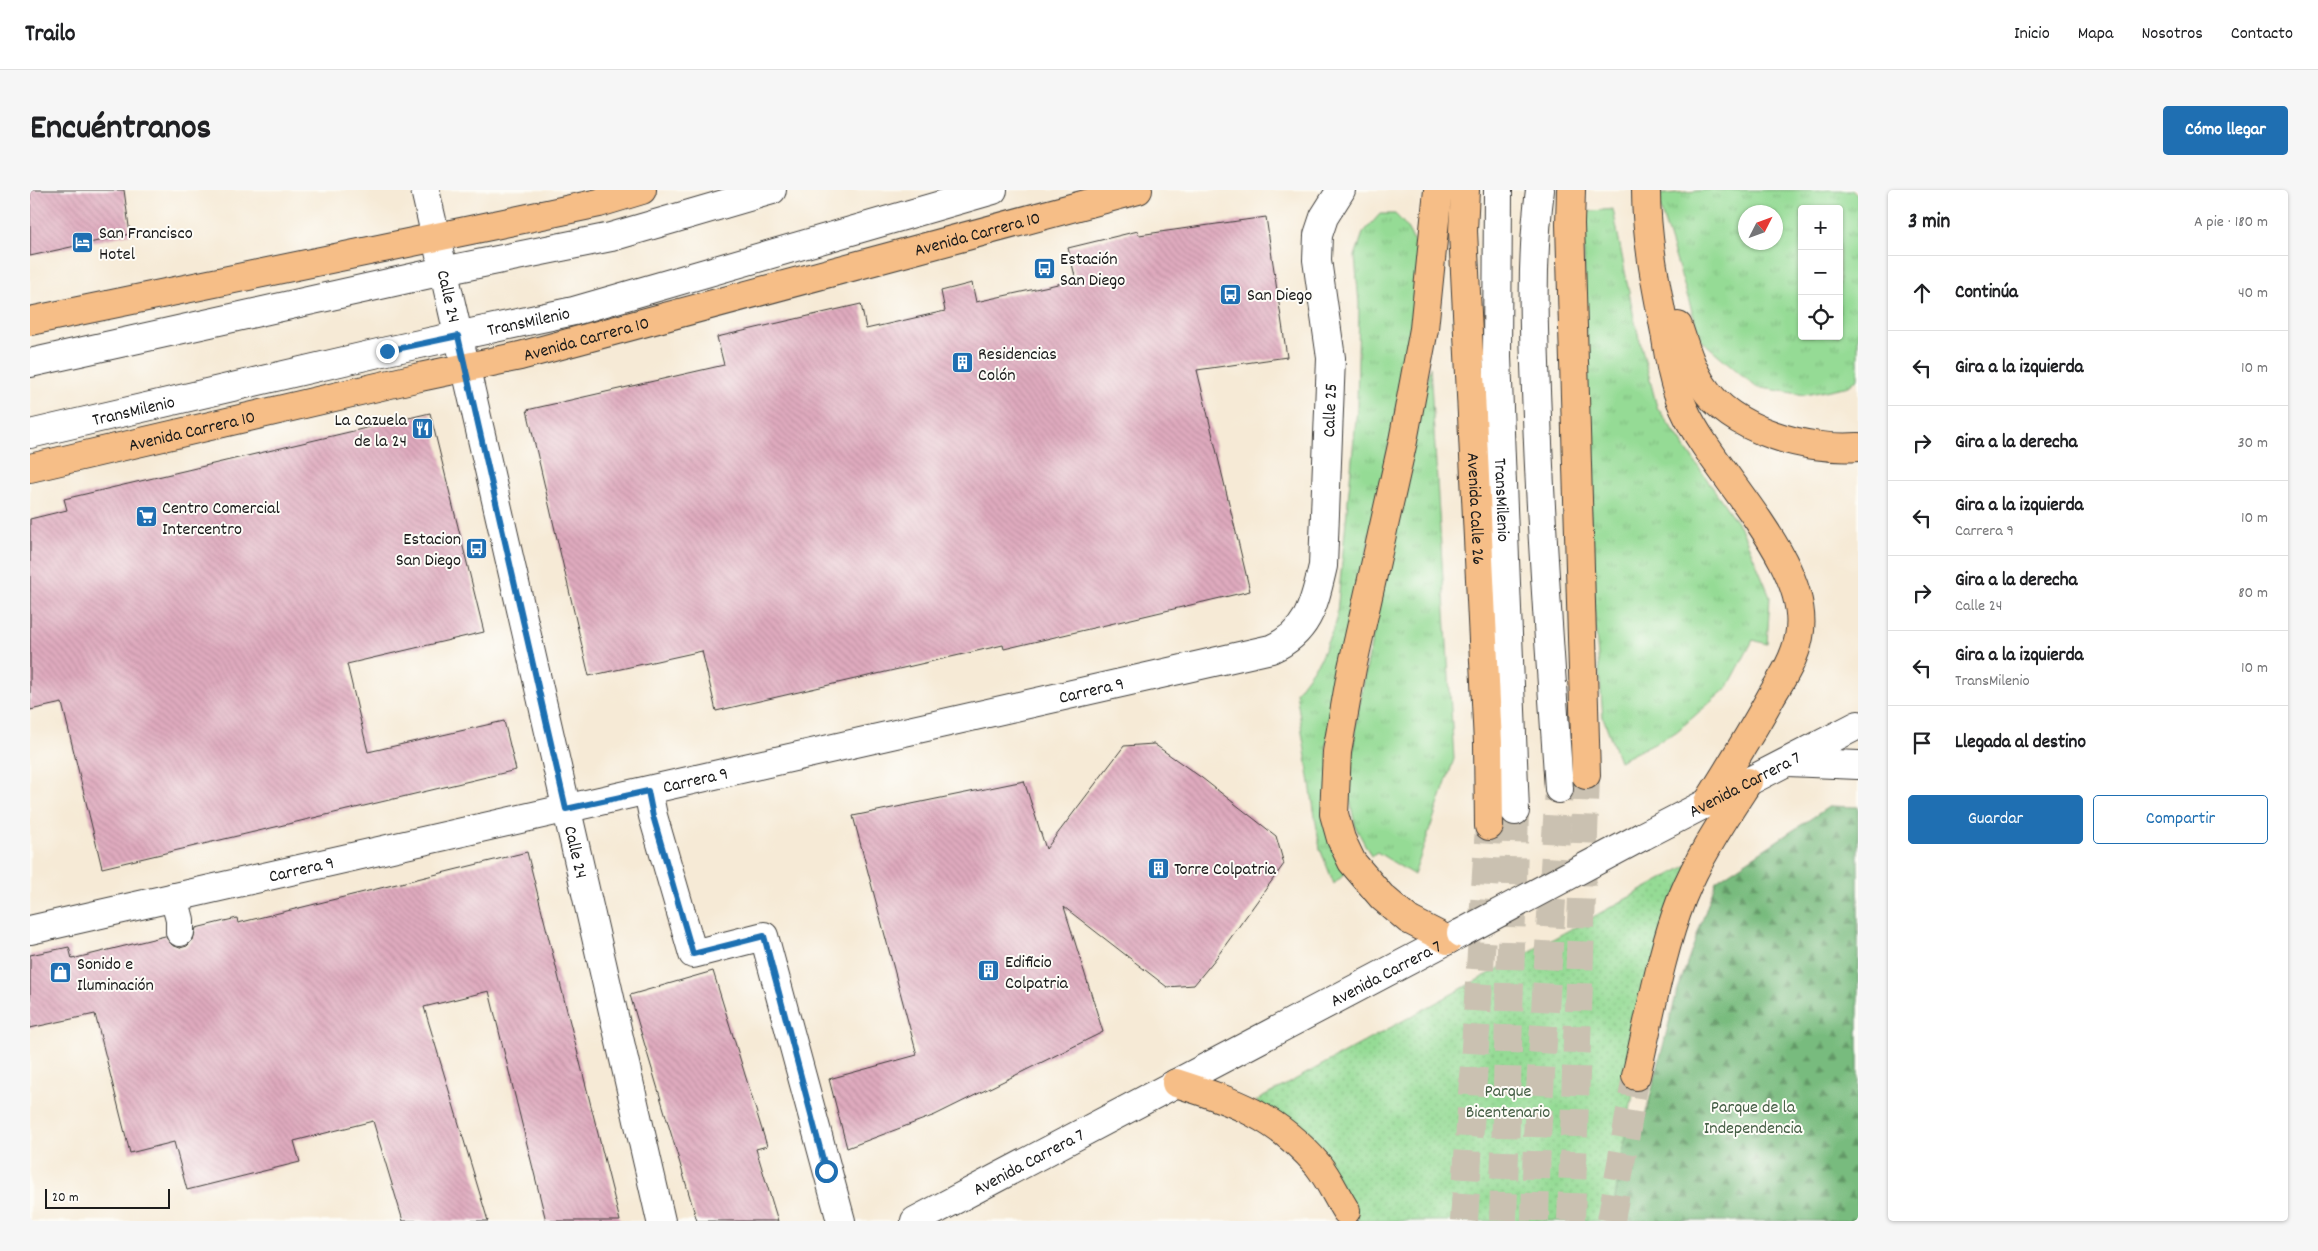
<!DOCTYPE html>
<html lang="es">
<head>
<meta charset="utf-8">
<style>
	:root { --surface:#fff; --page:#f6f6f6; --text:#202124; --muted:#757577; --line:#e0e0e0; --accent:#1f6fb2 }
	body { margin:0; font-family:Dekko,sans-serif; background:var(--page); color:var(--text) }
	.controls { position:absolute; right:15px; top:15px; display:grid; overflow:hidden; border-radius:5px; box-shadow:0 1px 4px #0004 }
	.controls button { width:45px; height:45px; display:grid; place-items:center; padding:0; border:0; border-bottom:1px solid var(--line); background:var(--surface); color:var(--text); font:25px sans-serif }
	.compass { position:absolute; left:1708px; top:15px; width:45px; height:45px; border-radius:50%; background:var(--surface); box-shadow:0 1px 4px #0004; rotate:48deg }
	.scale { position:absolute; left:15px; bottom:12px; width:125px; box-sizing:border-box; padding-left:5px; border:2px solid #1c1c1c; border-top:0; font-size:14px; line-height:18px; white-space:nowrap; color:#1c1c1c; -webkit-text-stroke:4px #fdfcf7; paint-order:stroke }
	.stop { position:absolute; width:15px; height:15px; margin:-11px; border:4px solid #1f6fb2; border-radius:50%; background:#fff }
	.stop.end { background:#1f6fb2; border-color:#fff; box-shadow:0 1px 5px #0008 }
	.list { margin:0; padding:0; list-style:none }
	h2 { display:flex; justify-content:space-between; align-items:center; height:65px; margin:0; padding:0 20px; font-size:21px }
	h2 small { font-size:16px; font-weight:400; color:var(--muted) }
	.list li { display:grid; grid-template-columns:32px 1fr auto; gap:15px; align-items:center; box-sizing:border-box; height:75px; padding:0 20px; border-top:1px solid var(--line) }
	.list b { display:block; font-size:19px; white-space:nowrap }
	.list p { margin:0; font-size:16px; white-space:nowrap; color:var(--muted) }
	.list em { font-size:16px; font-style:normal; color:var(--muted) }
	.actions { display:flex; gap:10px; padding:15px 20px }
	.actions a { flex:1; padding:11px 0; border:1px solid var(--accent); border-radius:5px; text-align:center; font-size:18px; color:var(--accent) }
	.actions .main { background:var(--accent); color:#fff }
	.icon { flex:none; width:28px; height:28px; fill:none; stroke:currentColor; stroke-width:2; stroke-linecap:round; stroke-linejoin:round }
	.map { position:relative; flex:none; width:1828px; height:1031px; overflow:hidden; border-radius:5px }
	header { display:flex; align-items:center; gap:30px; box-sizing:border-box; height:70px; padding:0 25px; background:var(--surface); border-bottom:1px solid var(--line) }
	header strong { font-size:24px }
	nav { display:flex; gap:28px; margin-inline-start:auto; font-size:18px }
	.intro { display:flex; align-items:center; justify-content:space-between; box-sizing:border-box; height:120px; padding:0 30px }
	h1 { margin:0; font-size:35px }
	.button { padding:12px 22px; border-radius:5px; background:var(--accent); color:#fff; font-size:18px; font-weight:700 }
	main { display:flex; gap:30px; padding:0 30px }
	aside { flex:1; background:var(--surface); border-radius:5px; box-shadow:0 1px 4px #0004 }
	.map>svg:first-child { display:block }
	.grass { fill:url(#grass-tufts); stroke:#587c58; fill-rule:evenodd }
	.forest { fill:url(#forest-firs); stroke:#4a6c4d }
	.park { fill:url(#park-dots); stroke:#587c58 }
	.building { fill:url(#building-back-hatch) }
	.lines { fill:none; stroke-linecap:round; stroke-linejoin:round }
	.minor-tunnel { stroke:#cac1b1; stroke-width:28; stroke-dasharray:28 14; stroke-linecap:butt }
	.major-tunnel { stroke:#cac1b1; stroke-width:28; stroke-dasharray:28 14; stroke-linecap:butt }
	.minor-casing { stroke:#3d3b38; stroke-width:30 }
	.major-casing { stroke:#3d3b38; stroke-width:30 }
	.minor { stroke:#fff; stroke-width:28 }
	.major { stroke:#f6be87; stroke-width:28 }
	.minor-bridge-casing { stroke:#3d3b38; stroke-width:30; stroke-linecap:butt }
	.minor-bridge { stroke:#fff; stroke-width:28 }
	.route { stroke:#1f6fb2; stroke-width:6 }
	.labels { text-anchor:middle; stroke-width:4; stroke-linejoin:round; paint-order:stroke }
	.poi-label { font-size:18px; fill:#1c1c1c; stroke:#fdfcf7; text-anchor:start }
	.street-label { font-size:18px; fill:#1c1c1c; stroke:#fdfcf7 }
	.park-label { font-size:18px; fill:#465f46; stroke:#fdfcf7 }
</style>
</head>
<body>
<header>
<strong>Trailo</strong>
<nav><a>Inicio</a><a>Mapa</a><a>Nosotros</a><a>Contacto</a></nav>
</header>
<div class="intro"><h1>Encuéntranos</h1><a class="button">Cómo llegar</a></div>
<main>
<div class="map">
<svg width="1828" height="1031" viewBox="0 0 1828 1031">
	<defs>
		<pattern id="grass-tufts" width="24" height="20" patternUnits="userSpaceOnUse" patternTransform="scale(1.25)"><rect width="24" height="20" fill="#95db95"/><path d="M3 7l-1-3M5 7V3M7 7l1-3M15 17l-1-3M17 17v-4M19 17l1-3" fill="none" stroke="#80bb80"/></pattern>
		<pattern id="forest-firs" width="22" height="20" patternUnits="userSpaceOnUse" patternTransform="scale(1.25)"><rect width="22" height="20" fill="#78bb7e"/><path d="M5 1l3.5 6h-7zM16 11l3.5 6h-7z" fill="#629766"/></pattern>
		<pattern id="park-dots" width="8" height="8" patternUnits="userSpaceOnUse" patternTransform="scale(1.25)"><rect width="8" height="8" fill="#95db95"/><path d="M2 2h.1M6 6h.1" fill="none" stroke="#80bb80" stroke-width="1.8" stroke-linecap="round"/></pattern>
		<pattern id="building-back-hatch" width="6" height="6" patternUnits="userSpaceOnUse" patternTransform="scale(1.25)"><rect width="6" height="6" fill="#dfaabe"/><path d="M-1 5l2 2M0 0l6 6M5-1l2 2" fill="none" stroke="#bf92a3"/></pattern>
	</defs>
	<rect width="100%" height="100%" fill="#fdfcf7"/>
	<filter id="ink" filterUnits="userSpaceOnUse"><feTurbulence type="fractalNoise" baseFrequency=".02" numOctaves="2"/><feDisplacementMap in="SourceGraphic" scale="10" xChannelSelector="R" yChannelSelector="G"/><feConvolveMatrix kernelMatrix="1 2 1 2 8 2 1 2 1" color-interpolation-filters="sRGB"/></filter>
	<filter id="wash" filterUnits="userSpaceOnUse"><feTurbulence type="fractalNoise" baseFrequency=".0096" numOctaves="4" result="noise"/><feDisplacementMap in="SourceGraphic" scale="20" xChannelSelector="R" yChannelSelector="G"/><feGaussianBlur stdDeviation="1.12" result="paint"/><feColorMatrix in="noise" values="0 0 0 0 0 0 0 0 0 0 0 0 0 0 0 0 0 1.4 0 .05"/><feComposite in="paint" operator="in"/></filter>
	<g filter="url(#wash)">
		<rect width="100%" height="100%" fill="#f6ead6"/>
		<path class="grass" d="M 1677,0 L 1822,0 L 1828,6 L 1828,188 L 1819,196 L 1775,205 L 1726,197 L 1671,150 L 1626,5 ZM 1772,19 L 1809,19 L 1809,146 L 1772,146 ZM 1716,22 L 1746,22 L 1746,52 L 1716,52 Z
			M 1583,19 L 1604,128 L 1627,217 L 1712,340 L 1740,406 L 1737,454 L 1723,450 L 1698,497 L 1646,542 L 1589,571 L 1573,527 L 1561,383 L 1553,22 Z
			M 1350,24 L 1365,24 C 1389,46 1389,71 1391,102 L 1296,557 L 1320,679 L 1304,694 L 1290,659 L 1266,502 L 1289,471 L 1306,433 L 1327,218 L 1329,114 L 1325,66 L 1333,43 Z
			M 1400,176 L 1424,569 L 1384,685 L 1347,662 L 1341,666 L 1325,636 L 1319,604 L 1326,532 L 1354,388 Z"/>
		<path class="forest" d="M 1800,616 L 1828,617 L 1828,1031 L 1581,1031 L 1597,935 L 1613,935 L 1646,805 L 1686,691 Z"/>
		<path class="park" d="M 1671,668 L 1606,886 L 1581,1031 L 1329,1031 L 1324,1015 L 1226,911 Z"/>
		<g id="blocks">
			<path class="building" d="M 0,0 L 94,0 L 100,44 L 0,66 Z
				M 1236,27 L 1257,167 L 1167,180 L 1220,401 L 974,459 L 973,455 L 686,521 L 672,461 L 559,486 L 497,220 L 694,175 L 687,147 L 831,114 L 836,139 L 915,121 L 911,101 L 942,93 L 946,112 L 1046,90 L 1038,58 L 1108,41 L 1109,45 Z
				M 400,223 L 454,442 L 317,474 L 338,562 L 474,531 L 486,580 L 72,678 L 32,513 L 0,520 L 0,329 L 37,320 L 34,309 Z
				M 1124,554 L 1172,588 L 1246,646 L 1254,674 L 1186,768 L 1164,795 L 1137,797 L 1034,717 L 1073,842 L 905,925 L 817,958 L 799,889 L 887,865 L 823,626 L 994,591 L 1016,659 L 1094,556 Z
				M 497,662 L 590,1031 L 516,1031 L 459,801 L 394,817 L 458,1031 L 373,1031 L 343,931 L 264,951 L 270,972 L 157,1000 L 144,952 L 100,963 L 65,824 L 0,838 L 0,765 L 39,757 L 42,769 L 135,746 L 142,755 L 150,758 L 157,756 L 163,750 L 166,738 L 207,728 L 208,733 Z
				M 683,781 L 737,956 L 726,959 L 748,1031 L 667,1031 L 600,805 Z"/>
		</g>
	</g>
	<g filter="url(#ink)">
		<use href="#blocks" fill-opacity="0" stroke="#3d3b38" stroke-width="1"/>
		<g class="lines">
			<path class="minor-tunnel" d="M 1473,1031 L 1485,621
				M 1505,1031 L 1507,947 L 1529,599"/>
			<path class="major-tunnel" d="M 1434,1031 L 1459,636
				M 1541,1031 L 1556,585
				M 1581,1031 L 1606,886"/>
			<defs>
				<g id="minor">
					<path id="s1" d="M 395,0 L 631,1031"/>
					<path id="s2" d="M 1468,0 L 1467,167 L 1485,621"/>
					<path d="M 1510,0 C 1500,76 1504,150 1507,226 C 1511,350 1521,475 1529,599"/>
					<path d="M 0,173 L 413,81 L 581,47 L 742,0"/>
					<path id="s3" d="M 0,244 L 357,161 L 544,121 L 963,0"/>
					<path d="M 1758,572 L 1828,575"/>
					<path d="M 618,601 L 623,626 L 663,764 L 734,746 L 811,1031"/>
					<path id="s4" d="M 1613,646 L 1828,535"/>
					<path d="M 144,707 L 150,730 L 150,742"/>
					<path id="s5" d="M 0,740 L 1241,459 C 1279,442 1284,414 1293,376 L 1301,168 L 1287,70 L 1288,45 L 1294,27 L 1311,0"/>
					<path id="s6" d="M 885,1031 L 1431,743"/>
				</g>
				<g id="major">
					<path d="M 1408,0 L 1394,139 L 1373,251 L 1322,478 L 1307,562 L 1304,624 L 1311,649 L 1322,672 L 1352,707 L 1379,730 L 1418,750"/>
					<path id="s7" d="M 1435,0 L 1433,41 L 1458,553 L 1459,636"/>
					<path d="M 1541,0 L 1540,34 L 1556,585"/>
					<path d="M 1616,0 C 1616,47 1626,96 1635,142 C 1639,168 1643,195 1654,219 C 1683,284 1784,374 1769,447 C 1765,468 1753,487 1742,505 C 1722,542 1700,577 1678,612"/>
					<path d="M 0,131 L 460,36 L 569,13 L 612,0"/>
					<path d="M 1648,136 C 1655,157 1661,178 1673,196 C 1702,241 1778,261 1828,257"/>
					<path id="s8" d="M 0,278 L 390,187 L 490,166 L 1108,0"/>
					<path d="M 1606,886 C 1620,827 1630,765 1652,708 C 1669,666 1694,629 1718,592"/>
					<path d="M 1146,893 C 1205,912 1246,926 1288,975 C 1299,989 1307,1007 1316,1021"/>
				</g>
			</defs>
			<use href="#minor" class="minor-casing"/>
			<use href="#major" class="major-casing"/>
			<use href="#minor" class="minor"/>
			<use href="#major" class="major"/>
			<defs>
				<path id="minor-bridge" d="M 1431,743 L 1613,646"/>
			</defs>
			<use href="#minor-bridge" class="minor-bridge-casing"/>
			<use href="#minor-bridge" class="minor-bridge"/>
		</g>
	</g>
	<g class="lines" filter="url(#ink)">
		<path class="route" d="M 357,161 L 428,146 L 536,619 L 618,601 L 623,626 L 663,764 L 734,746 L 796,981"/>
	</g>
	<defs>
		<symbol id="hotel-square" viewBox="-11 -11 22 22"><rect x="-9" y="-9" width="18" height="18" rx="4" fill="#1f6fb2" stroke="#fdfcf7"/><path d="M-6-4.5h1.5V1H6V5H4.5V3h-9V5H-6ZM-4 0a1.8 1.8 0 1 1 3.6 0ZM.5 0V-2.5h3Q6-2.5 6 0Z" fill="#fff"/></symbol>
		<symbol id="bus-square" viewBox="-11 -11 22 22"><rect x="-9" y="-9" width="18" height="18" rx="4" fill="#1f6fb2" stroke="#fdfcf7"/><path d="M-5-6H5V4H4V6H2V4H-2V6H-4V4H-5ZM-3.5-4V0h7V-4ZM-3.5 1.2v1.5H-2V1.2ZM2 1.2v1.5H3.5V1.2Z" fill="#fff"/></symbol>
		<symbol id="building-square" viewBox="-11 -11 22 22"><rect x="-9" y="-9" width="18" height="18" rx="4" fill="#1f6fb2" stroke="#fdfcf7"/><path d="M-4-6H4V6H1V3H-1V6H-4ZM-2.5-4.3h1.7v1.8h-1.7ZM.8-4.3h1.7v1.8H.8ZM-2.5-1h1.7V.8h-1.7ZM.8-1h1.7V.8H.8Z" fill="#fff"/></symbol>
		<symbol id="restaurant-square" viewBox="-11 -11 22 22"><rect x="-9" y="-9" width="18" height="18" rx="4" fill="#1f6fb2" stroke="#fdfcf7"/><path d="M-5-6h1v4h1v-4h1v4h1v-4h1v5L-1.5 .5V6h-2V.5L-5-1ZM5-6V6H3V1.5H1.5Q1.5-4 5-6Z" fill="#fff"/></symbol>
		<symbol id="supermarket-square" viewBox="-11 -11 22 22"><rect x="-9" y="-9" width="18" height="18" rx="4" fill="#1f6fb2" stroke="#fdfcf7"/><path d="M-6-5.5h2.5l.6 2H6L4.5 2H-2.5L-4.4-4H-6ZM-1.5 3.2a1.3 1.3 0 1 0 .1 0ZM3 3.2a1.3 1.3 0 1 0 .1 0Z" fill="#fff"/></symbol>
		<symbol id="shop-square" viewBox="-11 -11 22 22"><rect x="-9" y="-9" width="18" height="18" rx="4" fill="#1f6fb2" stroke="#fdfcf7"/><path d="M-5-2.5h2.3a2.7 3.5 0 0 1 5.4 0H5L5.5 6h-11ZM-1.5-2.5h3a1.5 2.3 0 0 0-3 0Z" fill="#fff"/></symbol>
	</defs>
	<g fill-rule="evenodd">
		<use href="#hotel-square" x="40" y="40" width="25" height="25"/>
		<use href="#bus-square" x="1002" y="66" width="25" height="25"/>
		<use href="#bus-square" x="1188" y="92" width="25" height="25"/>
		<use href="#building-square" x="920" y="160" width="25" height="25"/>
		<use href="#restaurant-square" x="380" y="226" width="25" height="25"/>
		<use href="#supermarket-square" x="104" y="314" width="25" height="25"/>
		<use href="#bus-square" x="434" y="346" width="25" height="25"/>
		<use href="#building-square" x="1116" y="666" width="25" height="25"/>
		<use href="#building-square" x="946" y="768" width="25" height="25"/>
		<use href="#shop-square" x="18" y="770" width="25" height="25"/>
	</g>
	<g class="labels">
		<g class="poi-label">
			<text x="69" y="48">San Francisco<tspan x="69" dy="21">Hotel</tspan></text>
			<text x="1030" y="74">Estación<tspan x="1030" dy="21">San Diego</tspan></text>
			<text x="1217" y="110">San Diego</text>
			<text x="948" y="169">Residencias<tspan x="948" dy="21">Colón</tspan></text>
			<text x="377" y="235" text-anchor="end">La Cazuela<tspan x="377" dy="21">de la 24</tspan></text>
			<text x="132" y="323">Centro Comercial<tspan x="132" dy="21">Intercentro</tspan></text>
			<text x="431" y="354" text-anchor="end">Estacion<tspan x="431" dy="21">San Diego</tspan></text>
			<text x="1144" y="684">Torre Colpatria</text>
			<text x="975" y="777">Edificio<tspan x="975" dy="21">Colpatria</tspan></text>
			<text x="47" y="779">Sonido e<tspan x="47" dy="21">Iluminación</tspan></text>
		</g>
		<g class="street-label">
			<text dy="6" stroke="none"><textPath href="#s8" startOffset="976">Avenida Carrera 10</textPath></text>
			<text dy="6" stroke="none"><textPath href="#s1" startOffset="109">Calle 24</textPath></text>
			<text dy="6" stroke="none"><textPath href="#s3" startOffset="511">TransMilenio</textPath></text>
			<text dy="6" stroke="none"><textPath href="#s8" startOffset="571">Avenida Carrera 10</textPath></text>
			<text dy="6" stroke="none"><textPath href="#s3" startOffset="106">TransMilenio</textPath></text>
			<text dy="6" stroke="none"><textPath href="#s5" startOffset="1531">Calle 25</textPath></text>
			<text dy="6" stroke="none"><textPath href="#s8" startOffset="166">Avenida Carrera 10</textPath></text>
			<text dy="6" stroke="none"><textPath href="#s2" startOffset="310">TransMilenio</textPath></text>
			<text dy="6" stroke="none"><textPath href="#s7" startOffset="319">Avenida Calle 26</textPath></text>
			<text dy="6" stroke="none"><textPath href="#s5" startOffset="1088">Carrera 9</textPath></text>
			<text dy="6" stroke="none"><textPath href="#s5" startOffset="682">Carrera 9</textPath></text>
			<text dy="6" stroke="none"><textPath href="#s4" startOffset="114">Avenida Carrera 7</textPath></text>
			<text dy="6" stroke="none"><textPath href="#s1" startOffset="679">Calle 24</textPath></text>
			<text dy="6" stroke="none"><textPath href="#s5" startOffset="278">Carrera 9</textPath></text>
			<text dy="6" stroke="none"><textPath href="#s6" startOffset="532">Avenida Carrera 7</textPath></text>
			<text dy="6" stroke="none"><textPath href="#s6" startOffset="128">Avenida Carrera 7</textPath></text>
		</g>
		<g class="park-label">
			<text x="1478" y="906">Parque<tspan x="1478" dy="21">Bicentenario</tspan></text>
			<text x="1723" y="922">Parque de la<tspan x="1723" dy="21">Independencia</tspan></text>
		</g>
	</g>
</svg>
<div class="controls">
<button>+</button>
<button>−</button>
<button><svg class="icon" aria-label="locate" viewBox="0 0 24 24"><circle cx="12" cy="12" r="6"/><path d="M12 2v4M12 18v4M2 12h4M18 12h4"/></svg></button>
</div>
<svg class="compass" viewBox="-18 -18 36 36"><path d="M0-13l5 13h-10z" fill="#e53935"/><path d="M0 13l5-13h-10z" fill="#757577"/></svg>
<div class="scale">20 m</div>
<div class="stop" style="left:796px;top:981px"></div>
<div class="stop end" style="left:357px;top:161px"></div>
</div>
<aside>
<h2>3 min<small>A pie · 180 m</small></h2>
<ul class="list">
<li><svg class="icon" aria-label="ahead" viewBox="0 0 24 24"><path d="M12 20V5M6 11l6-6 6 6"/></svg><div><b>Continúa</b></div><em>40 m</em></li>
<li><svg class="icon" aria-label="left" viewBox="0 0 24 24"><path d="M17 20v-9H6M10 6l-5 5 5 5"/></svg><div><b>Gira a la izquierda</b></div><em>10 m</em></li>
<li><svg class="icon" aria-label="right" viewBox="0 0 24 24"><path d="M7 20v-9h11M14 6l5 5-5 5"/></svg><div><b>Gira a la derecha</b></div><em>30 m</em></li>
<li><svg class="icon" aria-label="left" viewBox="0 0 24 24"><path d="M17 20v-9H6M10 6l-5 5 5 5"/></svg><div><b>Gira a la izquierda</b><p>Carrera 9</p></div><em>10 m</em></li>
<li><svg class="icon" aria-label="right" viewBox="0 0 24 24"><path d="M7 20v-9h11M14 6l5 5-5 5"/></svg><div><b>Gira a la derecha</b><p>Calle 24</p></div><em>80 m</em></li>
<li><svg class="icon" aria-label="left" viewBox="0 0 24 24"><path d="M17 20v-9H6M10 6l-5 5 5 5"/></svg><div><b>Gira a la izquierda</b><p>TransMilenio</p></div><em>10 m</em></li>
<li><svg class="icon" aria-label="arrive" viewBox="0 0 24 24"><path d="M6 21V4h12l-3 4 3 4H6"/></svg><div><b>Llegada al destino</b></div></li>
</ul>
<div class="actions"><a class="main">Guardar</a><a>Compartir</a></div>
</aside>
</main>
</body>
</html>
